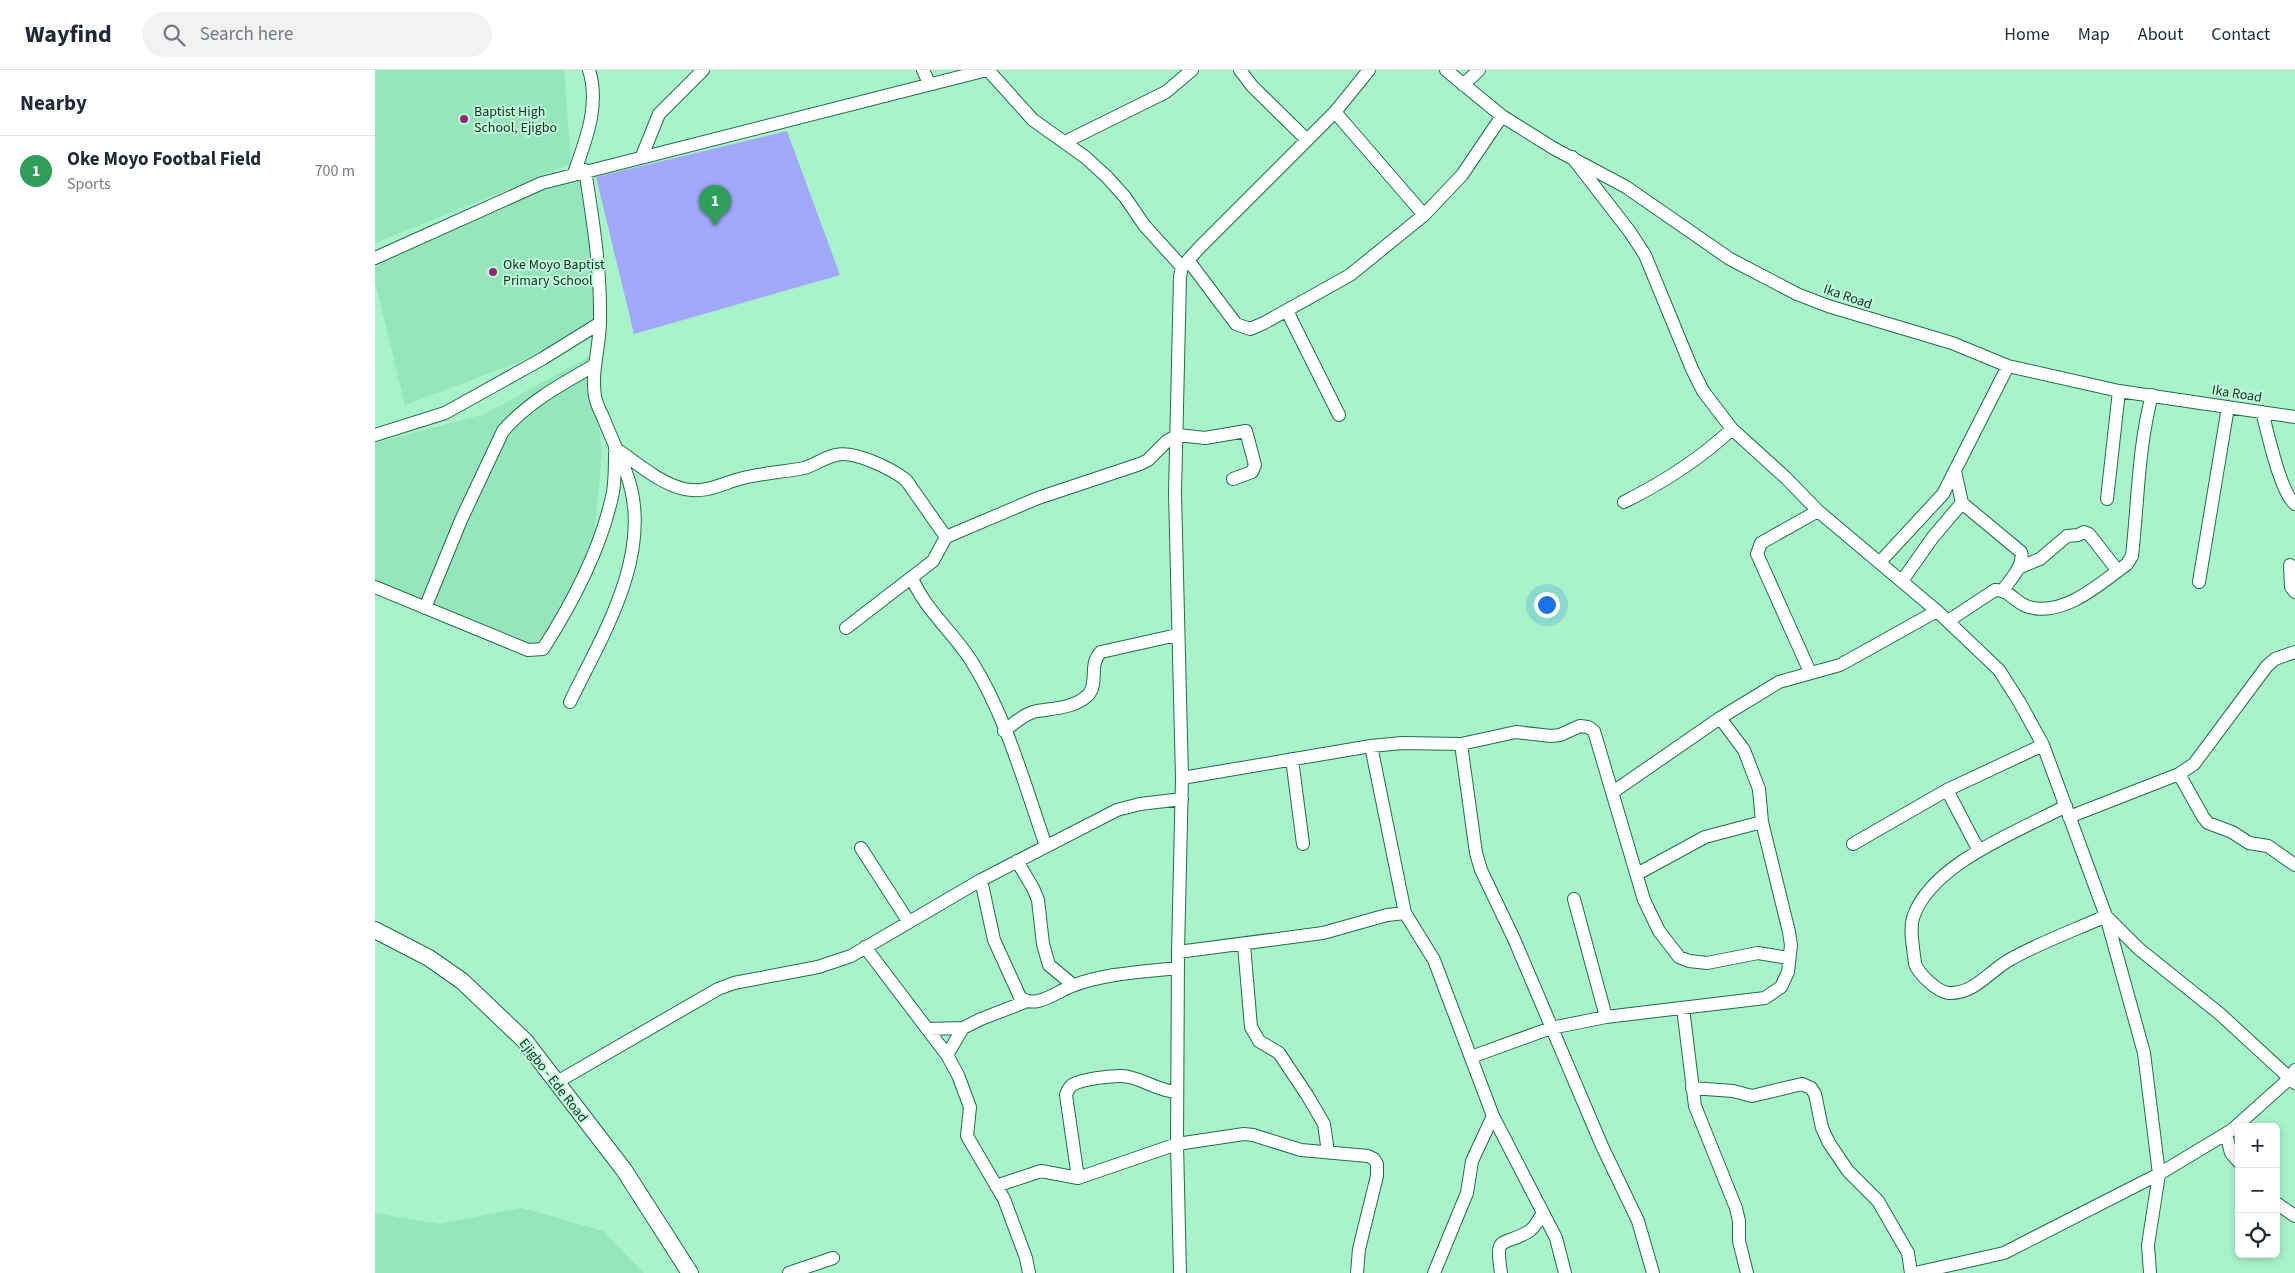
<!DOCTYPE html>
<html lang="en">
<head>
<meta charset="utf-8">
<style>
	:root { --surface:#fff; --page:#f2f2f3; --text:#1f2937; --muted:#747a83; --line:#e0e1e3; --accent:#db2777 }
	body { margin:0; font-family:"Source Sans 3",sans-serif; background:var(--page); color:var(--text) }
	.controls { position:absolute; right:15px; bottom:15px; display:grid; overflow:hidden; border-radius:8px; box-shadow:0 2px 8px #0003 }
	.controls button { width:45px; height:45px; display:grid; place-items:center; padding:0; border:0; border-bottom:1px solid var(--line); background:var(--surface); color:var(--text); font:25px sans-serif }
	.you { position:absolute; left:1171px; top:534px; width:18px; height:18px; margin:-12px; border:4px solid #fff; border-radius:50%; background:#1a73e8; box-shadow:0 0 0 8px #1a73e833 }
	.badge { display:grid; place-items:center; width:32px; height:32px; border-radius:50%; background:var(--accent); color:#fff; font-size:16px; font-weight:700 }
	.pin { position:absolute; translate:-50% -41px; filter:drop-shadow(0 1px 2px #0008) }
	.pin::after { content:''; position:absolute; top:26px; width:18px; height:15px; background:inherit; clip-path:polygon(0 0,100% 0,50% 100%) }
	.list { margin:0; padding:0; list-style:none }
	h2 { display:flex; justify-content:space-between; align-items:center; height:65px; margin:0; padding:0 20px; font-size:21px }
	h2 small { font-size:16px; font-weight:400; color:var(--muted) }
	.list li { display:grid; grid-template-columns:32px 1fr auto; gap:15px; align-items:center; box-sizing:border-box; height:70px; padding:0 20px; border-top:1px solid var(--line) }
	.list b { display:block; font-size:19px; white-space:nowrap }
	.list p { margin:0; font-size:16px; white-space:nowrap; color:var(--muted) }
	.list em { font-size:16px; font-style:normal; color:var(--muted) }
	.icon { flex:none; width:28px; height:28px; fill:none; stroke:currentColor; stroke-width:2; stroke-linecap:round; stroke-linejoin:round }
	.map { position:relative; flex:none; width:1920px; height:1203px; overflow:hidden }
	header { display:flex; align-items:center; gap:30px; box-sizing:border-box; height:70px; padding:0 25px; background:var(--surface); border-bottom:1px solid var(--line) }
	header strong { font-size:24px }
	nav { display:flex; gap:28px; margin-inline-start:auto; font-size:18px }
	.search { width:350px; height:45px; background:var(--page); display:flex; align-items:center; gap:12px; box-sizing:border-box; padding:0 18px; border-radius:28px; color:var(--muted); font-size:19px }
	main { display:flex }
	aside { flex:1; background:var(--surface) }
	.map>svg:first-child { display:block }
	.built { fill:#95e6bb }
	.green { fill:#a2a8fb }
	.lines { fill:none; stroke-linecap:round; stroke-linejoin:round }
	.minor-casing { stroke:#226d4b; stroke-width:14 }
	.major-casing { stroke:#226d4b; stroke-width:18 }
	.minor { stroke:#fff; stroke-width:12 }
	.major { stroke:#fff; stroke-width:16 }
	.poi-dot { fill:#98217c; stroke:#c2fddb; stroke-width:2 }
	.labels { text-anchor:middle; stroke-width:4; stroke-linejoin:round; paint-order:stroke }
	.poi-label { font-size:14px; fill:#0f2e1f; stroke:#c2fddb; text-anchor:start }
	.street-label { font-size:14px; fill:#0f2e1f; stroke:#c2fddb }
</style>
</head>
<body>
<header>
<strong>Wayfind</strong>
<div class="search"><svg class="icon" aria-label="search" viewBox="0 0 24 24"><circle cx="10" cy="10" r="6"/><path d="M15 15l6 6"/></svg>Search here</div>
<nav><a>Home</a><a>Map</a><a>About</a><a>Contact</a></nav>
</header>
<main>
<aside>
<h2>Nearby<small></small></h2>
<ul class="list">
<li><span class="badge" style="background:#2e9e5b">1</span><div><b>Oke Moyo Footbal Field</b><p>Sports</p></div><em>700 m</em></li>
</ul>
</aside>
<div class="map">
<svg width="1920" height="1203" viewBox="0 0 1920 1203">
	<rect width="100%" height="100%" fill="#a9f3ca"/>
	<path class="built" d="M 0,0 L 189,0 L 196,94 L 0,173 Z
		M 207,109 L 222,212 L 220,251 L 187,273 L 144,292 L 30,335 L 0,212 L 0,197 L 143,126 Z
		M 215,286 L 227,383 L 218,477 L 181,557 L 163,577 L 154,578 L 0,510 L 0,373 L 110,344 Z
		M 147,1138 L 228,1161 L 269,1203 L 0,1203 L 0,1143 L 64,1154 Z"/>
	<path class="green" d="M 412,61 L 465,205 L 259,264 L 221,107 Z"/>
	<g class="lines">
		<defs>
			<path id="minor" d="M 548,0 L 554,13
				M 613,0 L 658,50 L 710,87 L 732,107 L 750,127 L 769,155 L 807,197
				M 865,0 L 877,16 L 932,70
				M 1071,0 L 1127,46 L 1178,78 L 1251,117 L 1355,189 L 1422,224 L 1453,236 L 1577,273 L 1633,296 L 1744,321 L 1920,347
				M 1088,15 L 1104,0
				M 960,42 L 1049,145
				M 690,72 L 791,22 L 817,0
				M 267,86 L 284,44 L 328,0
				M 1197,87 L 1255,162 L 1270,185 L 1317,299 L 1328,321 L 1357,359 L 1411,408 L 1443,441 L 1562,541 L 1624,600 L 1645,633 L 1668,675 L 1731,846 L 1764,879 L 1845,944 L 1920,1013
				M 199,103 C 211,70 225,35 214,0
				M 0,188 L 167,113 L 612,0
				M 813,190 L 861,254 L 875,259 L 889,253 L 975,205 L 1049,145 L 1087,105 L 1127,46
				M 912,241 L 964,345
				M 1887,342 C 1893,363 1905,422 1920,434
				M 0,365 L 70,343 L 167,289 L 225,253
				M 240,378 C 262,393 284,413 309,419 C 331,424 348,413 368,408 C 388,403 409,402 429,398 C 440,395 450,387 461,385 C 479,380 517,399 531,410 L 571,467
				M 1580,401 L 1587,433 L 1646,482 C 1650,495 1635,510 1628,520
				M 1732,429 L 1744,321
				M 1249,432 C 1289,412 1325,389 1357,359
				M 1505,492 L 1568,424 L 1633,296
				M 1915,495 L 1916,517 L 1920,522
				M 1643,498 L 1665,489 L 1692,466 L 1703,465 L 1709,462 L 1714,464 L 1743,501
				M 537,508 C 550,540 579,563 597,592 C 631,646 650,716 671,776
				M 1527,511 L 1558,467 L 1587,433
				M 1824,512 L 1853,337
				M 0,517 L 153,580 L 168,579 C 198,532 227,477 238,422 C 240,410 240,396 240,383
				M 50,538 L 86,450 L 128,361 C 153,332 187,314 220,295
				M 1573,551 L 1620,520 C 1634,519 1641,534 1654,537 C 1689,547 1726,513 1752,494 L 1757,486 C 1763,433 1763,377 1777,325
				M 471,558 L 558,491 L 571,467 L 663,428 L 765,394 L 773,390 L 792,371 L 803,365 L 830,368 L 871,361 L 880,395 L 877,402 L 858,409
				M 1435,602 L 1382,484 L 1386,473 L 1443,441
				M 195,632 C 227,566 277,487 254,411 C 247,389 236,368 228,347 C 225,341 221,333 220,326 C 216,301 225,276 225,251 C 226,200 218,150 210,100
				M 629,661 C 638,654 648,645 658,642 C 676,638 699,639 713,625 C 724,614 713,594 726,582 L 802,565
				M 1086,674 L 1101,783 L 1106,800 L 1139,869 L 1227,1076 L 1263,1151 L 1278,1203
				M 996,676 L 1030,843 L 1059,890 L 1118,1046 L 1181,1168 L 1190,1203
				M 917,689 L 928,774
				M 1804,704 L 1828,747 L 1833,753 L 1857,762 L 1874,773 L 1893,776 L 1920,795
				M 807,708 L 996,676 L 1027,673 L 1086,674 L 1141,662 L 1176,666 L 1185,665 L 1205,656 L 1213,657 L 1219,661 L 1269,830 L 1284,861 L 1304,887 L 1314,891 L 1332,893 L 1383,883 L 1414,888
				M 1572,720 L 1604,781
				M 1238,722 L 1345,648 L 1404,612 L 1465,595 L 1562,541
				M 1691,736 C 1644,761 1555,794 1538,848 C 1534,861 1539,881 1540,894 C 1544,904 1562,922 1574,923 C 1600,924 1615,900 1636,889 C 1666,872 1700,860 1731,846 L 1769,983 L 1784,1104 L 1773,1175 L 1775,1203
				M 1694,747 L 1804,704 L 1819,694 L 1892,596 L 1900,589 L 1920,582
				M 1478,774 L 1572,720 L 1668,675
				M 486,778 L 533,851
				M 642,791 L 658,818 L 663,830 L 668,874 L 674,895 L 698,915
				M 1262,804 L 1330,767 L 1387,752
				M 606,810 L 619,870 L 645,927 C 660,940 681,922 697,916 C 730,903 768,902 803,898
				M 1199,829 L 1231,947
				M 869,875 L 876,957 L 884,971 L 904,983 L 932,1025 L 949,1054 L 953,1082
				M 490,877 L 572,985 L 583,1005 L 595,1037 L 592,1066 L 629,1129 L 651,1188 L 654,1203
				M 803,882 L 948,863 L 1012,845 L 1030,843
				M 1308,938 L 1320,1036 L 1361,1138 L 1364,1151 L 1364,1171 L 1372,1203
				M 552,959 L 588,958 L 606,949 L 650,932
				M 572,985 L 588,958
				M 1096,987 L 1176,958 L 1231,947 L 1390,928 L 1406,917 L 1413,902 L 1416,875 L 1414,862 L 1387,752 L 1384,719 L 1369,680 L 1345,648
				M 182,1012 L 343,919 L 359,913 L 443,897 L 476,886 L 606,810 L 742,740 L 765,734 L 807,729
				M 1317,1018 L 1358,1021 L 1377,1026 L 1427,1014 L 1436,1018 L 1440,1024 L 1447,1058 L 1454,1073 L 1473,1101 L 1503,1131 L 1533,1183 L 1536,1203
				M 1851,1064 L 1856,1083 L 1864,1092
				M 703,1108 L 691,1025 C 692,1021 694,1018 697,1015 C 706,1009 744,1004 754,1007 C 772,1011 784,1021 802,1022
				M 621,1116 L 666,1101 L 703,1108 L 802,1074 L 869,1064 L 878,1065 L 926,1080 L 993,1086 L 999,1089 L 1002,1094 L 1002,1106 L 984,1179 L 982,1203
				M 1901,1133 L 1920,1146
				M 414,1203 L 458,1188
				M 805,1203 L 802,1074 L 803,882 L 807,708 L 800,423 L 805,207 L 807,197 L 824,178 L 960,42 L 994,0
				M 1059,1203 L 1092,1123 L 1097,1091 L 1118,1046
				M 1126,1203 C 1120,1164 1126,1177 1153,1162 C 1160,1158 1164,1149 1168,1143
				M 1540,1203 L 1629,1183 L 1784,1104 L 1857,1060 L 1914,1009 L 1920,1000"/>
			<path id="major" d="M 0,860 L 54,888 L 87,911 L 150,971 L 249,1100 L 315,1203"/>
		</defs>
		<use href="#minor" class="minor-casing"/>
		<use href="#major" class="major-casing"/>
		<use href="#minor" class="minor"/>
		<use href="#major" class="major"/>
	</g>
	<g class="poi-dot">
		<circle cx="89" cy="49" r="5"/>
		<circle cx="118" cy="202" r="5"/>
	</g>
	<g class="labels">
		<g class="poi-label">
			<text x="99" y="46">Baptist High<tspan x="99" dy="16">School, Ejigbo</tspan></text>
			<text x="128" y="199">Oke Moyo Baptist<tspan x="128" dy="16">Primary School</tspan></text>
		</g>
		<g class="street-label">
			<text transform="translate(1473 226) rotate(19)" y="5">Ika Road</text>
			<text transform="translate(1862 323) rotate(9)" y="5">Ika Road</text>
			<text transform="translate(179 1010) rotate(52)" y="5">Ejigbo - Ede Road</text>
		</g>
	</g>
</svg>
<div class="controls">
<button>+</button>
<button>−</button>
<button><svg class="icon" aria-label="locate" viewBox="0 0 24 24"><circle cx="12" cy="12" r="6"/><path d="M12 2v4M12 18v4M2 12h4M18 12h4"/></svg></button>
</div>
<div class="you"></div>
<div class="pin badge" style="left:340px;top:156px;background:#2e9e5b">1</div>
</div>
</main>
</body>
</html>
